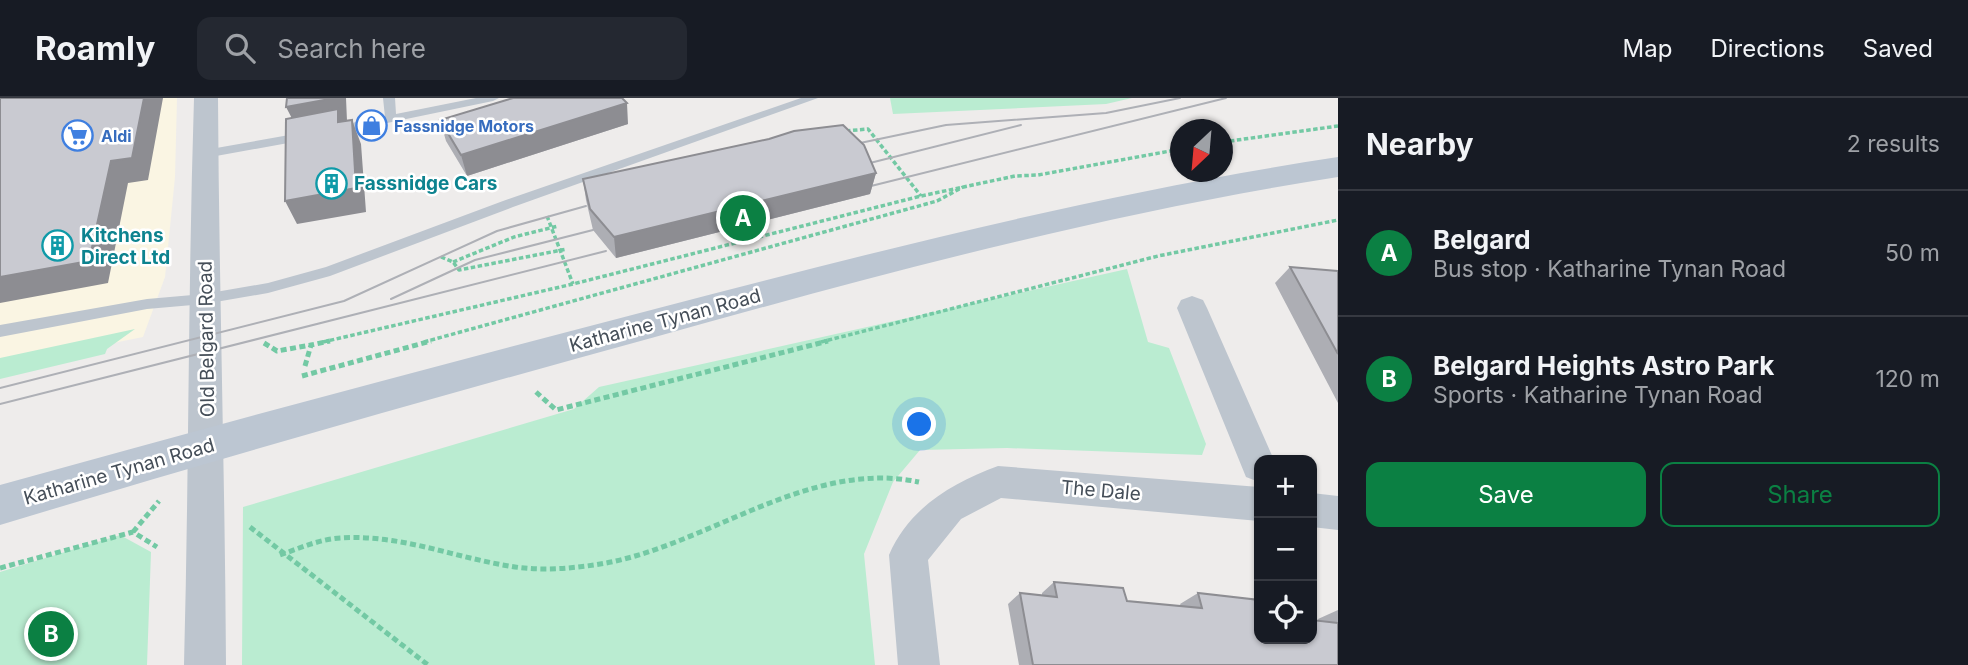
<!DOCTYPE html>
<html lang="en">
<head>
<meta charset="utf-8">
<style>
	:root { --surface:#171b24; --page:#242831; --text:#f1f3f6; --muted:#9ea1a6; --line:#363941; --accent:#0b8043 }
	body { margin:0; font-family:Inter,sans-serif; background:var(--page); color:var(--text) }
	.controls { position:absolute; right:21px; bottom:21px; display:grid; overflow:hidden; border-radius:14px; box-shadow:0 2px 5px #0004 }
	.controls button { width:63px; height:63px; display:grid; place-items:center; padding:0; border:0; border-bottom:2px solid var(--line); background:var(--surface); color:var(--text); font:35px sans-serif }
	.compass { position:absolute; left:1170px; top:21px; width:63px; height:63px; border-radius:50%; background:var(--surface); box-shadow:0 2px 5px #0004; rotate:206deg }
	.you { position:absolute; left:920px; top:327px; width:24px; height:24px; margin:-18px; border:5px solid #fff; border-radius:50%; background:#1a73e8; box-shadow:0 0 0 10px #1a73e833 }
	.badge { display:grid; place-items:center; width:46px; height:46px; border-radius:50%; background:var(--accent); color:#fff; font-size:23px; font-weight:700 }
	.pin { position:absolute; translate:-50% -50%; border:4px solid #fff; box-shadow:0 2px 7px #0006 }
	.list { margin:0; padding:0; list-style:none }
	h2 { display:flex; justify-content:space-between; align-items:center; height:91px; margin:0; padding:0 28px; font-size:30px }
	h2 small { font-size:23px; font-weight:400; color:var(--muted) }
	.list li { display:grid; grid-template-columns:46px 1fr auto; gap:21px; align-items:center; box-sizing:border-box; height:126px; padding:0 28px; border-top:2px solid var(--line) }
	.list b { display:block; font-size:26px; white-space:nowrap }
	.list p { margin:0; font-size:23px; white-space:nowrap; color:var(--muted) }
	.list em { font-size:23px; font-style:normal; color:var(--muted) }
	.actions { display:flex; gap:14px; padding:21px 28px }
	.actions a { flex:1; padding:16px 0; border:2px solid var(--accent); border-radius:14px; text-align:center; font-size:24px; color:var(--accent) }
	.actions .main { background:var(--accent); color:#fff }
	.icon { flex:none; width:38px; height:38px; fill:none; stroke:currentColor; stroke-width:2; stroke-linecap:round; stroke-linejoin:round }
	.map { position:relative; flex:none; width:1338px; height:567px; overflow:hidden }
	header { display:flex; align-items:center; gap:42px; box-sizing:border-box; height:98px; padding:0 35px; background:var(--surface); border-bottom:2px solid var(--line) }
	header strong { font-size:33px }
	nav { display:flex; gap:38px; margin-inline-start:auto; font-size:24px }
	.search { width:490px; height:63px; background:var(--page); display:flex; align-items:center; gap:18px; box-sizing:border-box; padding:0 24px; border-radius:14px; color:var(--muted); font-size:26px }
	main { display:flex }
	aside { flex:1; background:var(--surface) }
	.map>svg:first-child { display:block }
	.commercial { fill:#faf5e3 }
	.green { fill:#baecd1 }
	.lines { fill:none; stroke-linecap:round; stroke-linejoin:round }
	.path-far1 { stroke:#73c9a4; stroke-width:3.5; stroke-dasharray:4.5 2.5; stroke-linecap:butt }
	.path { stroke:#73c9a4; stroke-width:5; stroke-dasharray:6 3.5; stroke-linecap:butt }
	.lane { fill:#bdc5ce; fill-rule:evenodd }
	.street { fill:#bdc5ce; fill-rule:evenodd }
	.secondary { fill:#bcc6d2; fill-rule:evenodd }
	.tram { stroke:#aeb0b6; stroke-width:2 }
	.wall { fill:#adaeb4 }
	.shaded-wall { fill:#8d8d92 }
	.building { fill:#c9cad1; stroke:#8d8d92; stroke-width:2 }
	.labels { text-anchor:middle; stroke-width:5; stroke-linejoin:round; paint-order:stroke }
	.far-shop-label { font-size:16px; font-weight:bold; fill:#366cbe; stroke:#fff; text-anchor:start }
	.culture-label { font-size:19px; font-weight:bold; fill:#0d838f; stroke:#fff; text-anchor:start }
	.street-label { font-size:19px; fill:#454e58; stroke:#fff }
</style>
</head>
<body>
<header>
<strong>Roamly</strong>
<div class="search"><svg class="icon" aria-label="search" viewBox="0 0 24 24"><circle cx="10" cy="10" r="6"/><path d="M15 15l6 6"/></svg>Search here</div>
<nav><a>Map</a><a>Directions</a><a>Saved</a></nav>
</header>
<main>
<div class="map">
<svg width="1338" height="567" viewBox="0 0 1338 567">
	<rect width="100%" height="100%" fill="#eeeceb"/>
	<path class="commercial" d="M 0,0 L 177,0 L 175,79 L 165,179 L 143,239 L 0,268 Z"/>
	<path class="green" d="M 890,0 L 1132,0 L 1106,6 L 893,16 Z
		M 1127,171 L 1148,244 L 1169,250 L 1206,346 L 1202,357 L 1007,350 L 920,352 L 893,384 L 864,456 L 875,567 L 242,567 L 243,409 L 574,311 L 599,289 Z
		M 135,231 L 107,251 L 105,256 L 0,281 L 0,260 Z
		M 120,437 L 151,454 L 147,567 L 0,567 L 0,474 Z"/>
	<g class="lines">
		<path class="path-far1" d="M 846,33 L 868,31 L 921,98
			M 1223,44 L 1338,28
			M 547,118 L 573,186
			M 441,159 L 453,164 L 459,172 L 567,151
			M 453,164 L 514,139 L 558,128
			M 323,244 L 573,186 L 921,98 L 1015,78 L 1038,77 L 1181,51
			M 424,244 L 937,103 L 963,89
			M 821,244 L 1158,158 L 1338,122"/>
		<path class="path" d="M 264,245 L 277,253 L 311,247
			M 305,268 L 311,247 L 330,243
			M 302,278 L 431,243
			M 536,294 L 556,312 L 828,243
			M 250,429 L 428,567
			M 133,434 L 159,403
			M 280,457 C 300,450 320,441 341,440 C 399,436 453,459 509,468 C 537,473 566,471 594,467 C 703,452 806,360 919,384
			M 0,470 L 133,434 L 157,449"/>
		<path class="lane" d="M 383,0 L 395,0 L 396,16 L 476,0 L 499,0 L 493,3 L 334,36 L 328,32 L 334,28 L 385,19 Z
			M 801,0 L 818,0 L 513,109 L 330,178 L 268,195 L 204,206 L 147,211 L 0,239 L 0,227 L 147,201 L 204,196 L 268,185 L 326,169 L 503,103 Z
			M 306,34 L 312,38 L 310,41 L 205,60 L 199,56 L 205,52 Z"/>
		<path class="street" d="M 194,0 L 218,0 C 219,189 225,378 226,567 L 184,567 C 189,378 188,189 194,0 Z
			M 1192,198 L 1203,202 L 1207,210 L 1274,362 L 1259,362 L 1259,384 L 1246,379 L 1177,210 L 1181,202 Z
			M 998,368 L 1259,389 L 1259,423 L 1001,400 L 961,421 L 928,462 L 940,567 L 898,567 L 889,457 C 909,410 952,385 998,368 Z
			M 1312,395 L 1338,398 L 1338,432 L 1312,429 Z"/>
		<path class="secondary" d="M 1338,59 L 1338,79 C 1106,115 881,176 655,239 C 436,299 218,361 0,427 L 0,387 C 218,326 436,268 655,211 C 881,152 1107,94 1338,59 Z"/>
		<path class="tram" d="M 841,49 L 946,27 L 1106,15 L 1180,0
			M 858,68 L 1021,27
			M 871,88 L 1226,0
			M 391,201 L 475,162 L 593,132
			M 0,290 L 344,203 L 497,133 L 586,108
			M 0,306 L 606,153"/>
	</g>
	<path class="wall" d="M 440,22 L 628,26 L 467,78 L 446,43 Z
		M 876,75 L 870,96 L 616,160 L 593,132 L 586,102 L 583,81 Z
		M 1290,169 L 1338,173 L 1338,305 L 1275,185 Z
		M 1054,484 L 1127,503 L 1181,508 L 1180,506 L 1198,495 L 1259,541 L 1319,523 L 1318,521 L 1338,512 L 1338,567 L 1019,567 L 1008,506 L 1020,495 L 1042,497 L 1042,495 Z"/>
	<path class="shaded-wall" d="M 144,0 L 163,0 L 148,82 L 128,85 L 108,185 L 0,205 L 0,179 L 111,63 Z
		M 335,0 L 346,0 L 347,23 L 298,32 L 286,9 Z
		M 627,5 L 628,26 L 467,78 L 461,57 Z
		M 352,22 L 361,46 L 366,114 L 297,126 L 285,103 Z
		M 876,75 L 870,96 L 616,160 L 614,139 Z"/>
	<path class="building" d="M 0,0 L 144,0 L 132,60 L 111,63 L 89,163 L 0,179 Z
		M 287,0 L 335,0 L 286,9 Z
		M 513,0 L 622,0 L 627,5 L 461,57 L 440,22 Z
		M 338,11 L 338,24 L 352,22 L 356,90 L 285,103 L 286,21 Z
		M 843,27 L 864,47 L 876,75 L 614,139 L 590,111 L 583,81 L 769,41 L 794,33 Z
		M 1290,169 L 1338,173 L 1338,256 Z
		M 1054,484 L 1123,490 L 1127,503 L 1202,510 L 1198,495 L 1259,502 L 1259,541 L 1312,541 L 1312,522 L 1338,525 L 1338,567 L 1033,567 L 1020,495 L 1057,499 Z"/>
	<defs>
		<symbol id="shop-ring" viewBox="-11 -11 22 22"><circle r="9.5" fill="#fff" stroke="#3f7fe0" stroke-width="1.5"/><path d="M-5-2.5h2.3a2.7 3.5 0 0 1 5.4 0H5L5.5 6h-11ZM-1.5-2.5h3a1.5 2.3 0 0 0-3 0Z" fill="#3f7fe0"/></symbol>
		<symbol id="supermarket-ring" viewBox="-11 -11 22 22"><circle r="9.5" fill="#fff" stroke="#3f7fe0" stroke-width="1.5"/><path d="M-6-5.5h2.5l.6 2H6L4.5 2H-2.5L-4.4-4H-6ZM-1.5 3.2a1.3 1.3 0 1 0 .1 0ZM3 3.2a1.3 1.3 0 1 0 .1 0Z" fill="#3f7fe0"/></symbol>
		<symbol id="building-ring" viewBox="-11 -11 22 22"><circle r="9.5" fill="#fff" stroke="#0f9aa8" stroke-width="1.5"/><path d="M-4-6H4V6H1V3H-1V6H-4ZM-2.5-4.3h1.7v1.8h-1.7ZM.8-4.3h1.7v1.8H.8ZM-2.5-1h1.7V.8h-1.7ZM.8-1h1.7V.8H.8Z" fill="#0f9aa8"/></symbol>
	</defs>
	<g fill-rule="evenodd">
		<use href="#shop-ring" x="354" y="10" width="35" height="35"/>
		<use href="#supermarket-ring" x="60" y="20" width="35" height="35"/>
		<use href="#building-ring" x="314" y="68" width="35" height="35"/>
		<use href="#building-ring" x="40" y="130" width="35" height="35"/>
	</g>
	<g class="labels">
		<g class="far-shop-label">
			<text x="394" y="34">Fassnidge Motors</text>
			<text x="101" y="44">Aldi</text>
		</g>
		<g class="culture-label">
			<text x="354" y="92">Fassnidge Cars</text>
			<text x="81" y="144">Kitchens<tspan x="81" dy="22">Direct Ltd</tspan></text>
		</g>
		<g class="street-label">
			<text transform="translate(665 222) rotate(-15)" y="7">Katharine Tynan Road</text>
			<text transform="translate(206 241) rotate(-91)" y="7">Old Belgard Road</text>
			<text transform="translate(119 373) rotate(-16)" y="7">Katharine Tynan Road</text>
			<text transform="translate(1101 392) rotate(5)" y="7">The Dale</text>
		</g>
	</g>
</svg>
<div class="controls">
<button>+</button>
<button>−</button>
<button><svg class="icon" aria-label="locate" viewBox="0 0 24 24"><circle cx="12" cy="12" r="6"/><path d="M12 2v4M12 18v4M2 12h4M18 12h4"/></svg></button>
</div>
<svg class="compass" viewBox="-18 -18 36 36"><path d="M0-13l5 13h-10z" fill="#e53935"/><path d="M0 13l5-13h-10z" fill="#9ea1a6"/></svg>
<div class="you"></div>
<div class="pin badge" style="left:743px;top:120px">A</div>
<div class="pin badge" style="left:51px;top:536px">B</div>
</div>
<aside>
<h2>Nearby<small>2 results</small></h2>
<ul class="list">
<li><span class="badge">A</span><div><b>Belgard</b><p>Bus stop · Katharine Tynan Road</p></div><em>50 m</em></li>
<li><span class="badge">B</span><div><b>Belgard Heights Astro Park</b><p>Sports · Katharine Tynan Road</p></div><em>120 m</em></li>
</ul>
<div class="actions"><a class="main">Save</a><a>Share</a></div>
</aside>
</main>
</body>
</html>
